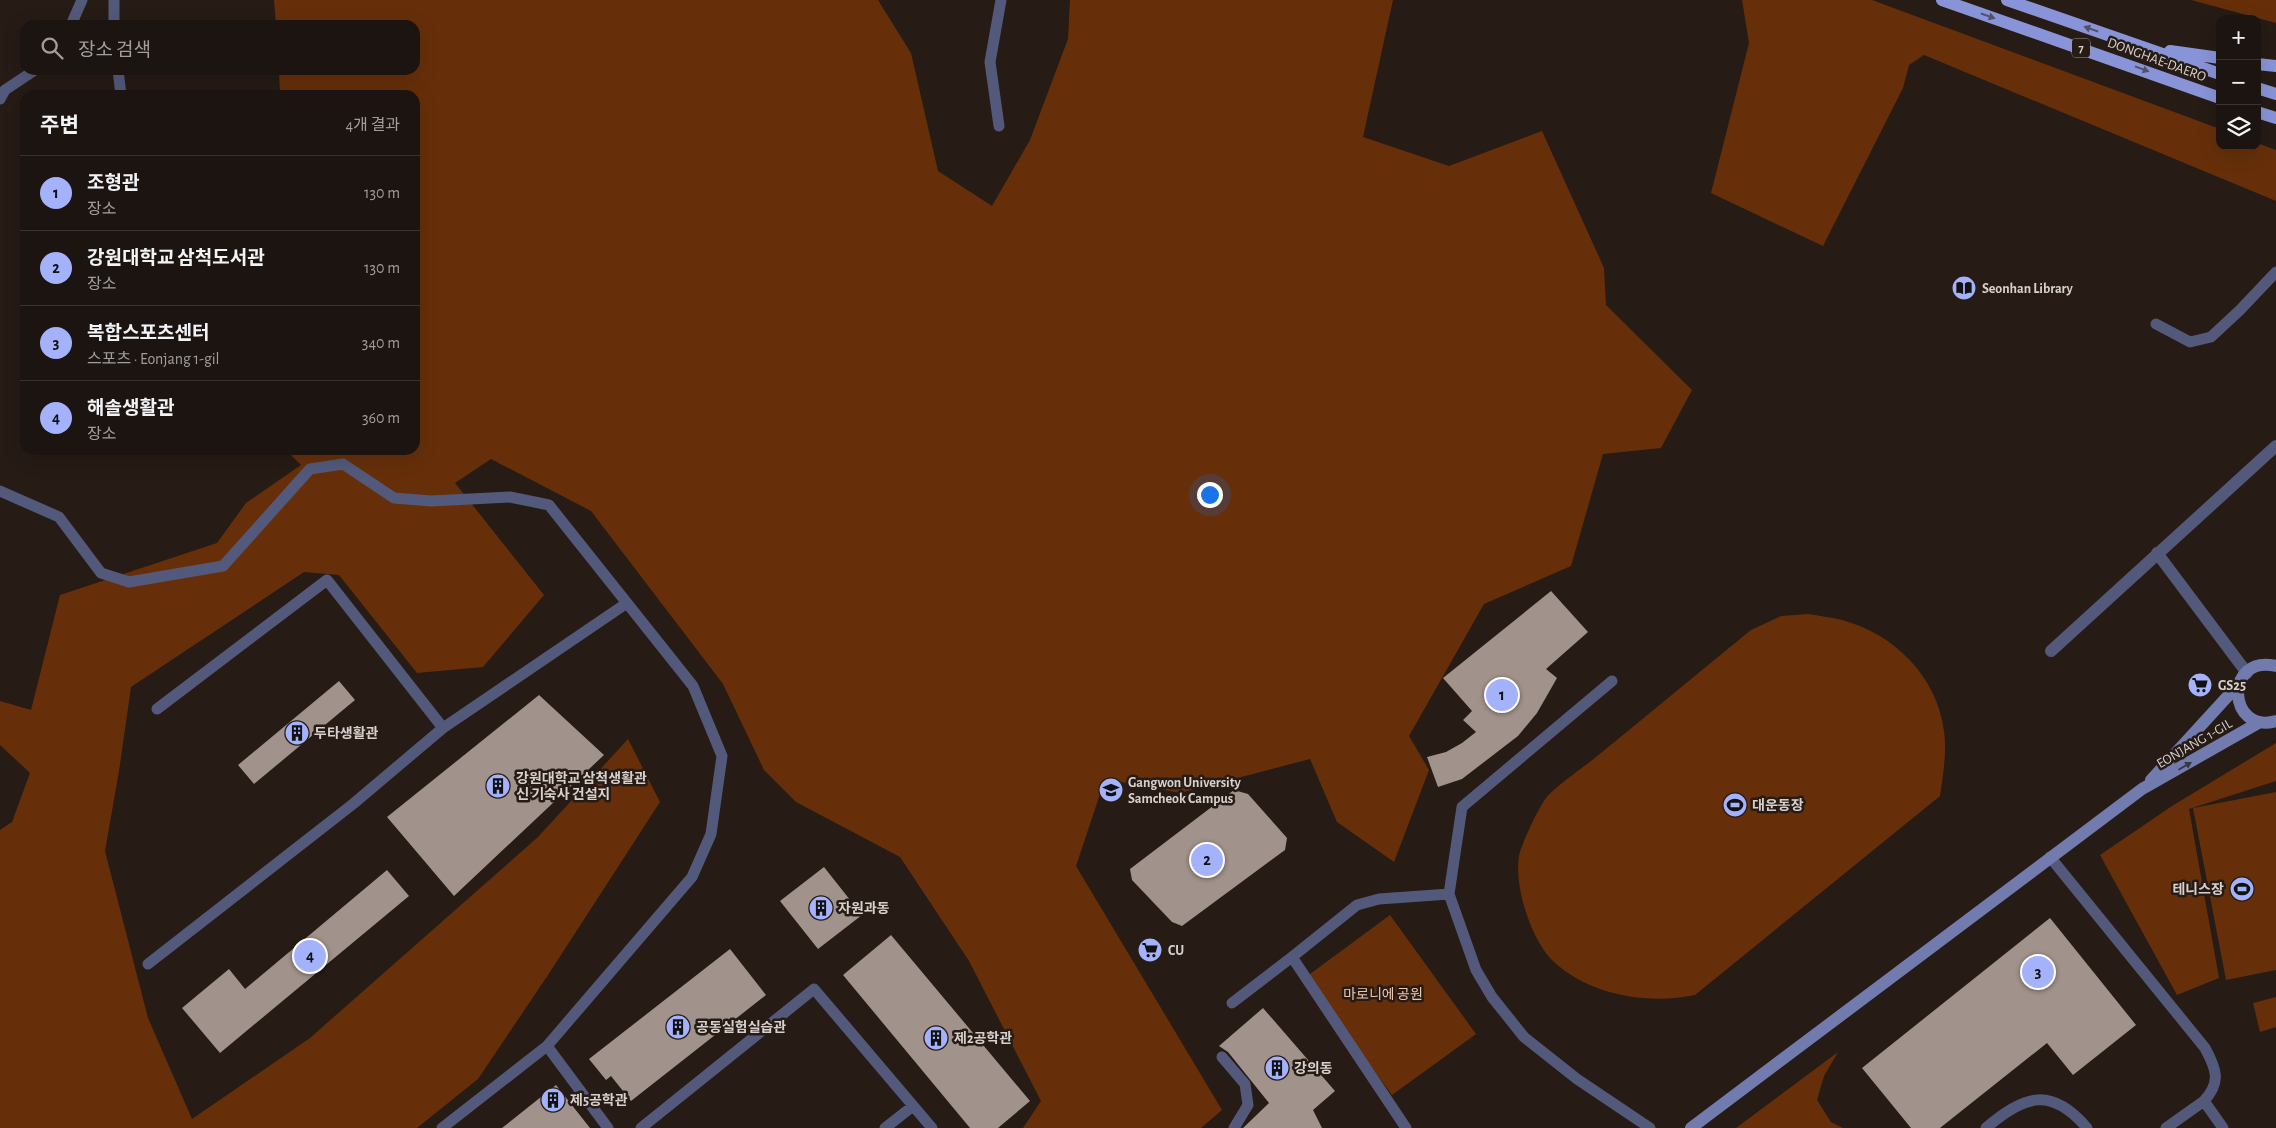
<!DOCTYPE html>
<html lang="ko">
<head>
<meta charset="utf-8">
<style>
	:root { --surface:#1c1410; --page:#251d19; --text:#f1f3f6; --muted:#a09e9f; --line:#3a3330; --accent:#a4b2fc }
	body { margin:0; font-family:"Alegreya Sans","Noto Sans KR",sans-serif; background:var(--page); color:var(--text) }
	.controls { position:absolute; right:15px; top:15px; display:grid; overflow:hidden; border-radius:10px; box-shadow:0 5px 20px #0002 }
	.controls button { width:45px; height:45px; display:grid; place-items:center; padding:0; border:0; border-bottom:1px solid var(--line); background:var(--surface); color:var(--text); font:25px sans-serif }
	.you { position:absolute; left:1209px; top:494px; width:18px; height:18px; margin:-12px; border:4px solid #fff; border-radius:50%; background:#1a73e8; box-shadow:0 0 0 8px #1a73e833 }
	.badge { display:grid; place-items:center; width:32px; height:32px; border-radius:50%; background:var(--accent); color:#111; font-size:16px; font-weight:700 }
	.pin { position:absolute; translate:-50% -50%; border:2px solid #fff; box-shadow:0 1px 5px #0006 }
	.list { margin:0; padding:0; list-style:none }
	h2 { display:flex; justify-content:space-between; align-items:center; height:65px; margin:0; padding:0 20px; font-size:21px }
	h2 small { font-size:16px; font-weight:400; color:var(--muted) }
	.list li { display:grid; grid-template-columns:32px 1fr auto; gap:15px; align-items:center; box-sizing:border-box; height:75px; padding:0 20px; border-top:1px solid var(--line) }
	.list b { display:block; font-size:19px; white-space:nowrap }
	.list p { margin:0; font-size:16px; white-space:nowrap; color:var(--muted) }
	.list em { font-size:16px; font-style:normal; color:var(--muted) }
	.icon { flex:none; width:28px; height:28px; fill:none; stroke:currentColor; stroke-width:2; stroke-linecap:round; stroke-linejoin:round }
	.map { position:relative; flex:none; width:2276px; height:1128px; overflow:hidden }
	.search { position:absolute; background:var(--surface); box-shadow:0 5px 20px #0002; left:20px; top:20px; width:400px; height:55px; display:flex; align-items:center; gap:12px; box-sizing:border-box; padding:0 18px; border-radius:15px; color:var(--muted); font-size:19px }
	.panel { position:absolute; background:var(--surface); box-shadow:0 5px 20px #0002; left:20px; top:90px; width:400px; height:365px; border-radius:15px }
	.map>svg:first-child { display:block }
	.green { fill:#662f0a }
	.building { fill:#a1928b }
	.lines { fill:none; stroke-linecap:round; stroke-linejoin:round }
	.lane { stroke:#53597a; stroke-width:11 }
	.street { stroke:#53597a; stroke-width:12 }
	.secondary { stroke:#717bae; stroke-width:12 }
	.primary { stroke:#8894d7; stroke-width:12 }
	.oneway { fill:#52516c }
	.oneway2 { fill:#3c3843 }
	.labels { text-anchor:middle; stroke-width:5; stroke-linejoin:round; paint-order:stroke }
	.shield { fill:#261b15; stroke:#a29a95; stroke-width:1 }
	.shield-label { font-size:12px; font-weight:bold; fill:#d7d0cc }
	.street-label { font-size:14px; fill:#d7d0cc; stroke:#261b15 }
	.poi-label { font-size:14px; font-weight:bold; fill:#d7d0cc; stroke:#261b15; text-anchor:start }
	.park-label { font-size:14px; fill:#f0c4ad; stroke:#261b15 }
</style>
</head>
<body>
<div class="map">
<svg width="2276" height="1128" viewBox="0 0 2276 1128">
	<rect width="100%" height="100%" fill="#261b15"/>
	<path class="green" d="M 274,0 L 878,0 L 911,53 L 938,171 L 992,206 L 1030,140 L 1068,39 L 1070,0 L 1393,0 L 1363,137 L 1449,166 L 1542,131 L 1604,268 L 1606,305 L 1692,390 L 1661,448 L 1603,454 L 1571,566 L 1484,604 L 1409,736 L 1429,770 L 1394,862 L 1337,822 L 1310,759 L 1180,793 L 1105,779 L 1076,866 L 1222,1110 L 1201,1128 L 1023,1128 L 1041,1101 L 969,961 L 900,857 L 796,802 L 764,770 L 723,684 L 591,511 L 491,459 L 455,483 L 544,595 L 483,667 L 417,673 L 339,575 L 304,572 L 131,687 L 119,771 L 105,851 L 148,1018 L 192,1119 L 310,1038 L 538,837 L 628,739 L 660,802 L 550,972 L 478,1079 L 417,1128 L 0,1128 L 0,830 L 12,822 L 30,773 L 0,745 L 0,701 L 31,710 L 60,595 L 217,543 L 246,503 L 301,465 L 286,450 L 415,450 L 415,95 L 280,95 L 279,70 L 415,70 L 415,25 L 276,25 Z
		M 1742,0 L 1872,0 L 2220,129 L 2220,146 L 2257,146 L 2257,143 L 2276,150 L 2276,201 L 1924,55 L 1909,65 L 1903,88 L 1823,246 L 1711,193 L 1749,43 Z
		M 2191,0 L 2276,0 L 2276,23 Z
		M 1808,614 C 1819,616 1831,617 1842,620 C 1894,634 1937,676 1944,731 C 1947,752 1943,775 1940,796 L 1695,995 C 1647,1005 1589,995 1553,961 C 1531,940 1514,886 1519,856 C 1521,845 1537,811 1544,801 C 1550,790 1584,767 1596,757 C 1648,715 1699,672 1751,630 L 1781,616 Z
		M 2276,743 L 2276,781 L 2189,809 L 2219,978 L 2177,995 L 2100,855 L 2172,806 Z
		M 2276,792 L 2276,970 L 2226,980 L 2193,808 Z
		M 1390,915 L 1476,1034 L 1392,1095 L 1306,977 Z
		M 2276,997 L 2276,1027 L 2260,1032 L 2253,1003 Z
		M 1838,1052 L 1824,1076 L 1817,1100 L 1831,1122 L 1843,1128 L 1736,1128 Z"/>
	<path class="building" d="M 1551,591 L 1588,632 L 1546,669 L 1557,678 L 1537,713 L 1518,736 L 1462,779 L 1438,787 L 1427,757 L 1446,752 L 1462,743 L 1476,732 L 1463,720 L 1472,711 L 1443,678 Z
		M 339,681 L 355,700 L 254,784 L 238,765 Z
		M 539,695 L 604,755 L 454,896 L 387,817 Z
		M 1234,790 L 1248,794 L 1287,838 L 1285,850 L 1182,926 L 1172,922 L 1132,880 L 1130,869 Z
		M 824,867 L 862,915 L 818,949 L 780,901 Z
		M 387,870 L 409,896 L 220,1053 L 182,1008 L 229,969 L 245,989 Z
		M 2050,918 L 2136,1025 L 2073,1075 L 2047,1043 L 1940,1128 L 1911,1128 L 1862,1068 Z
		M 891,935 L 1030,1101 L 998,1128 L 970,1128 L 843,975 Z
		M 730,949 L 766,995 L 631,1101 L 611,1076 L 606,1080 L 589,1059 Z
		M 1263,1008 L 1335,1091 L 1313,1110 L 1322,1128 L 1243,1128 L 1269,1103 L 1228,1052 L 1219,1046 Z
		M 556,1085 L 590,1128 L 502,1128 Z"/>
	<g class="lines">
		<path class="lane" d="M 71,25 L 82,0
			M 114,25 L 114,0
			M 118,70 L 121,95
			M 0,99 L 5,90 L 35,70
			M 999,126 L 990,62 L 1001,0
			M 2156,324 L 2190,342 L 2211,337 L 2240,310 L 2276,272
			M 0,491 L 59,517 L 101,573 L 129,582 L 223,566 L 310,469 L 343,464 L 394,498 L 431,501 L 510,497 L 549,505 L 693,686 L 722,756 L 711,834 L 692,877 L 547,1046 L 608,1128
			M 1612,681 L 1462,807 L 1449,894 L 1476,970 L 1492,997 L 1524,1037 L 1577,1079 L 1650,1128
			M 157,709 L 327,580 L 443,728
			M 2050,857 L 2205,1048 C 2217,1070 2221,1082 2204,1101 L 2223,1128
			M 148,964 L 353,804 L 443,728 L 627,603
			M 1232,1003 L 1292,957
			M 1222,1057 L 1245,1084 L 1248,1105 L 1234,1128
			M 442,1128 L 547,1046
			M 641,1128 L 814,989 L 932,1128
			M 885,1128 L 913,1106
			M 1406,1128 L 1292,957 L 1357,905 L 1379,899 L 1449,894
			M 1986,1128 C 2025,1094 2052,1087 2087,1128
			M 2166,1128 L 2204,1101"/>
		<path class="street" d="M 2157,553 L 2247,673
			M 2051,651 L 2276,446"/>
		<path class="secondary" d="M 2276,666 C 2223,654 2228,735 2276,721
			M 2151,780 L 2238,685
			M 1691,1128 L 2142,789 L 2260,722"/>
		<path class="primary" d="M 1942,0 L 2220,98
			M 2007,0 L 2220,74
			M 2170,51 L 2220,58
			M 2257,64 L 2276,66
			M 2257,88 L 2276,94
			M 2257,112 L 2276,118"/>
	</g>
	<defs><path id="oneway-solid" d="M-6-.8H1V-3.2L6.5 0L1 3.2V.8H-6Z" transform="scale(1.25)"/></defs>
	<g class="oneway">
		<use href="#oneway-solid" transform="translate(1988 16) rotate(19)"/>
		<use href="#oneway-solid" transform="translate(2091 29) rotate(-161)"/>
		<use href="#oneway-solid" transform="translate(2142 69) rotate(20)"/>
	</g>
	<use class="oneway2" href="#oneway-solid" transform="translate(2185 766) rotate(-30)"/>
	<defs>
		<symbol id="library-disc" viewBox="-11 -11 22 22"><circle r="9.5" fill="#a4b2fc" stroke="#261b15"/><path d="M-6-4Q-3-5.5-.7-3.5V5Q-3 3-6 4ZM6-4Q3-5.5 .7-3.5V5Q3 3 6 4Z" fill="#111"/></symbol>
		<symbol id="supermarket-disc" viewBox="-11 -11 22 22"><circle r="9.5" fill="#a4b2fc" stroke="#261b15"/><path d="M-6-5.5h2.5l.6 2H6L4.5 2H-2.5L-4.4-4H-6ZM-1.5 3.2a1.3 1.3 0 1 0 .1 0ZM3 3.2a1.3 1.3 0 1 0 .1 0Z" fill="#111"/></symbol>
		<symbol id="building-disc" viewBox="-11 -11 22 22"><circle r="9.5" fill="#a4b2fc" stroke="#261b15"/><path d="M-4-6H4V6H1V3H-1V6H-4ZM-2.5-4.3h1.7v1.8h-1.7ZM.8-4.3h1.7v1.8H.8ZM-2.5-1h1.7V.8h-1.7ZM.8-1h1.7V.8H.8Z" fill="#111"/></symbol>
		<symbol id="university-disc" viewBox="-11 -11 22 22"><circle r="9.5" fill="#a4b2fc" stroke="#261b15"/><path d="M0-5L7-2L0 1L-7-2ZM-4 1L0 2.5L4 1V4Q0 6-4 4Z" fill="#111"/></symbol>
		<symbol id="stadium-disc" viewBox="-11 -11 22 22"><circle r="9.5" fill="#a4b2fc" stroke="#261b15"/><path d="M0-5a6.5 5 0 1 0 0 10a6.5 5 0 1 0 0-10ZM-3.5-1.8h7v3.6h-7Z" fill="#111"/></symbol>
	</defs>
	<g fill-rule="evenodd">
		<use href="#library-disc" x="1950" y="274" width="28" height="28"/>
		<use href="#supermarket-disc" x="2186" y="671" width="28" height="28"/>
		<use href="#building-disc" x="283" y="719" width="28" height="28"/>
		<use href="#building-disc" x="484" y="772" width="28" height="28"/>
		<use href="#university-disc" x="1097" y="776" width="28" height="28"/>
		<use href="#stadium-disc" x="1721" y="791" width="28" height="28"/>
		<use href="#stadium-disc" x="2228" y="875" width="28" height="28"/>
		<use href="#building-disc" x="807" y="894" width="28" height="28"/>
		<use href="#supermarket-disc" x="1136" y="936" width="28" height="28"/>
		<use href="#building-disc" x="664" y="1013" width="28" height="28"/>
		<use href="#building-disc" x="922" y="1024" width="28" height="28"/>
		<use href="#building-disc" x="1263" y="1054" width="28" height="28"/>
		<use href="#building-disc" x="539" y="1086" width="28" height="28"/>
	</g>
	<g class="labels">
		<rect class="shield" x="2072" y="38.5" width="18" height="19" rx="4"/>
		<g class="shield-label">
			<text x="2081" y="52">7</text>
		</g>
		<g class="street-label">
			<text transform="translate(2157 59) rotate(20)" y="5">DONGHAE-DAERO</text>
			<text transform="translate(2194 743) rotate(-30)" y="5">EONJANG 1-GIL</text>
		</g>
		<g class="poi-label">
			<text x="1982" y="293">Seonhan Library</text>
			<text x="2218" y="690">GS25</text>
			<text x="314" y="738">두타생활관</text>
			<text x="516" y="783">강원대학교 삼척생활관<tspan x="516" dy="16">신 기숙사 건설지</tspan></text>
			<text x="1128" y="787">Gangwon University<tspan x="1128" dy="16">Samcheok Campus</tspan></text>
			<text x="1752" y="810">대운동장</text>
			<text x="2224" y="894" text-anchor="end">테니스장</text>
			<text x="838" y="913">자원과동</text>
			<text x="1168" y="955">CU</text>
			<text x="696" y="1032">공동실험실습관</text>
			<text x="954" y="1043">제2공학관</text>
			<text x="1294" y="1073">강의동</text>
			<text x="570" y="1105">제5공학관</text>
		</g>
		<g class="park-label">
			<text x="1383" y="999">마로니에 공원</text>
		</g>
	</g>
</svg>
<div class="controls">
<button>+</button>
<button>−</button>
<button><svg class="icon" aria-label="layers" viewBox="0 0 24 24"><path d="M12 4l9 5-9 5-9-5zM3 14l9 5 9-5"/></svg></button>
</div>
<div class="you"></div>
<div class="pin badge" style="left:1502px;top:695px">1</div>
<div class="pin badge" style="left:1207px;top:860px">2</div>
<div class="pin badge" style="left:2038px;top:972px">3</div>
<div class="pin badge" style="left:310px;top:956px">4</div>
<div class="search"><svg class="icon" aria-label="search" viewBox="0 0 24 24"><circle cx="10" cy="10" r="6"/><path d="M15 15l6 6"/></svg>장소 검색</div>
<section class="panel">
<h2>주변<small>4개 결과</small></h2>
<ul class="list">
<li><span class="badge">1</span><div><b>조형관</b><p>장소</p></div><em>130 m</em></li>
<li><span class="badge">2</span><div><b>강원대학교 삼척도서관</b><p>장소</p></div><em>130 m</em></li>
<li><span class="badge">3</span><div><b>복합스포츠센터</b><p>스포츠 · Eonjang 1-gil</p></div><em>340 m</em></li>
<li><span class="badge">4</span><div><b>해솔생활관</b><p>장소</p></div><em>360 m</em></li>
</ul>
</section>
</div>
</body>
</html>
